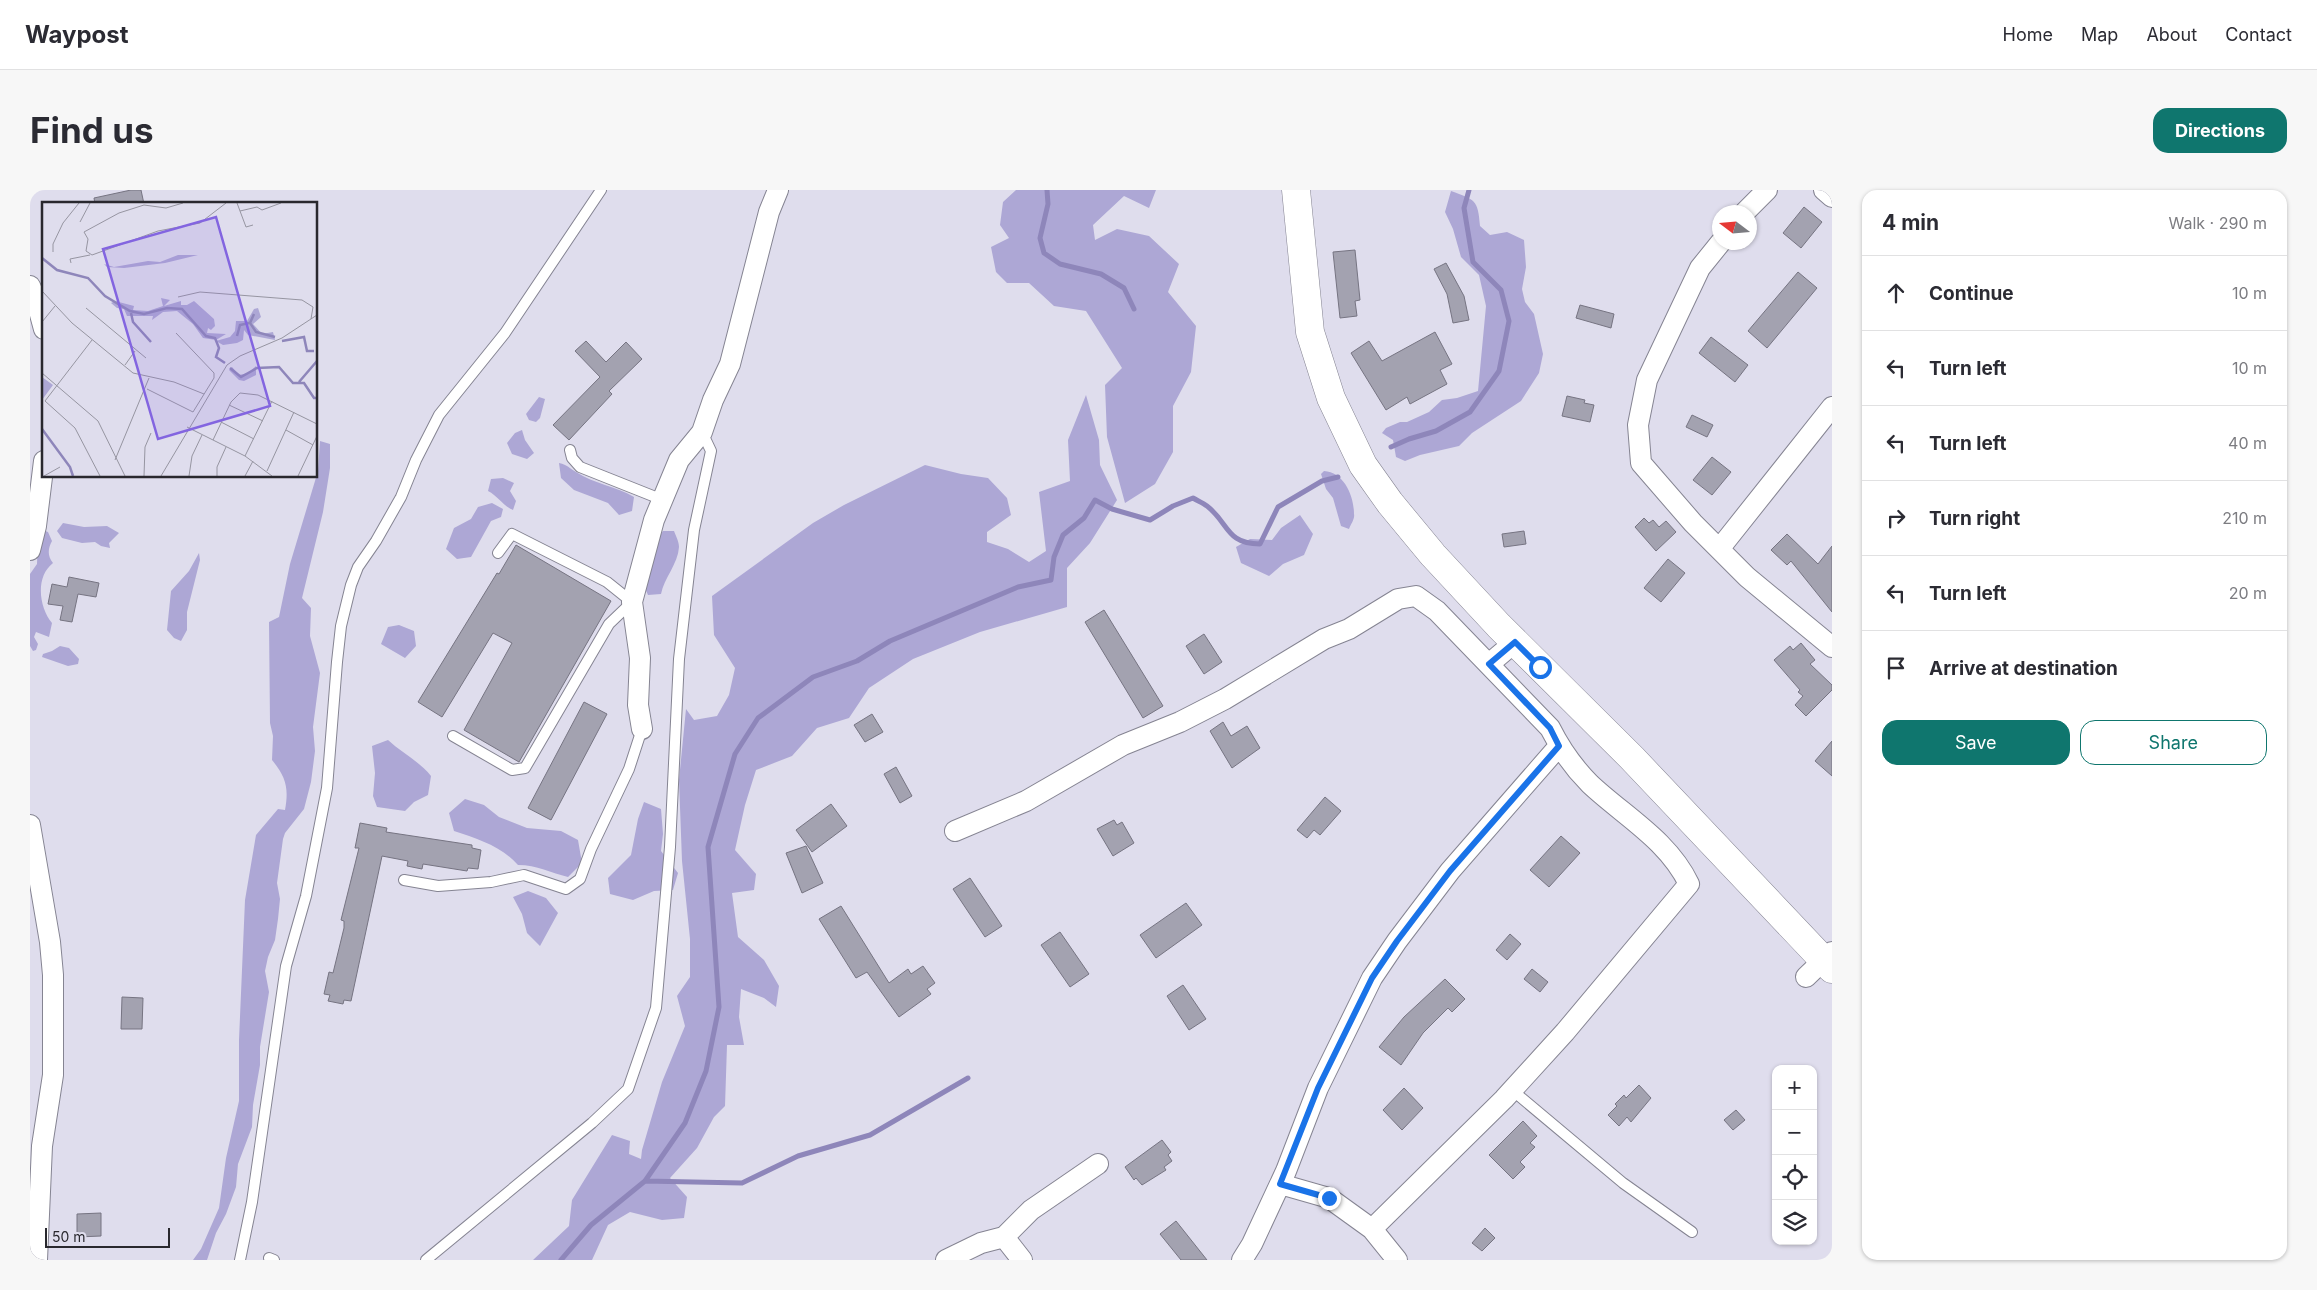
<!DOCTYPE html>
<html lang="en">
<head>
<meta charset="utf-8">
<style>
	:root { --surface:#fff; --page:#f7f7f7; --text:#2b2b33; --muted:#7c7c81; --line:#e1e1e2; --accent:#0f766e }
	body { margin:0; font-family:Inter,sans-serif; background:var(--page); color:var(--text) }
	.controls { position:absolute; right:15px; bottom:15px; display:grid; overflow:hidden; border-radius:10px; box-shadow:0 1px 4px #0004 }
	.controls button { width:45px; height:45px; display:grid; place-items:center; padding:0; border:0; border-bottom:1px solid var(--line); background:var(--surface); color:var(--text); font:25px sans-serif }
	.compass { position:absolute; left:1682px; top:15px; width:45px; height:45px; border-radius:50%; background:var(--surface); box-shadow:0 1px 4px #0004; rotate:286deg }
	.scale { position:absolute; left:15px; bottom:12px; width:125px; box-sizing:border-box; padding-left:5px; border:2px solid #29282e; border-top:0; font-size:14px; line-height:18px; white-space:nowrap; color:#29282e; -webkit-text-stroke:4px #dfdded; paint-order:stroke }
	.stop { position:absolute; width:15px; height:15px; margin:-11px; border:4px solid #1a73e8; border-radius:50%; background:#fff }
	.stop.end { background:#1a73e8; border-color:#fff; box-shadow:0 1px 5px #0008 }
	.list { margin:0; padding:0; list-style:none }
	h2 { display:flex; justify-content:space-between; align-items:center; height:65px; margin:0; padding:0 20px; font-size:21px }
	h2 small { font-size:16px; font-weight:400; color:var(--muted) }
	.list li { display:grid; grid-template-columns:32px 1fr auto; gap:15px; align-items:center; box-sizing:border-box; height:75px; padding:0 20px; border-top:1px solid var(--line) }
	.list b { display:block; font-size:19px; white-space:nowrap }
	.list em { font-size:16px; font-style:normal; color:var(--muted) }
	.actions { display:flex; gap:10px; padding:15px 20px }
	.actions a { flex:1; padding:11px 0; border:1px solid var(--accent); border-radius:15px; text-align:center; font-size:18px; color:var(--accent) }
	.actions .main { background:var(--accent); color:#fff }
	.icon { flex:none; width:28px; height:28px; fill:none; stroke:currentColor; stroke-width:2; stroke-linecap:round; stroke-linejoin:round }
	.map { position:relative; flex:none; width:1802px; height:1070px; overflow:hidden; border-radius:15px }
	header { display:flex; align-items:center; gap:30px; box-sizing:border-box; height:70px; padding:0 25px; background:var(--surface); border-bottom:1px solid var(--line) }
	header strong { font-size:24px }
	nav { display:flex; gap:28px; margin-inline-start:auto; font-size:18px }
	.intro { display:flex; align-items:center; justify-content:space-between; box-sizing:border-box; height:120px; padding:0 30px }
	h1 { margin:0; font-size:35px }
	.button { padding:12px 22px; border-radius:15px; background:var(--accent); color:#fff; font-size:18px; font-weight:700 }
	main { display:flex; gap:30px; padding:0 30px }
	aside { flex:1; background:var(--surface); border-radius:15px; box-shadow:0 1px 4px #0004 }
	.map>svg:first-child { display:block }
	.green { fill:#ada7d5 }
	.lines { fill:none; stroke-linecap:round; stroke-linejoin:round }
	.stream { stroke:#8e86ba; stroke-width:5 }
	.building { fill:#a3a2b0; stroke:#767482 }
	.lane-casing { stroke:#858492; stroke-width:12 }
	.street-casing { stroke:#858492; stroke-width:22 }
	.secondary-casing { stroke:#858492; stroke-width:29 }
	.lane { stroke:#fff; stroke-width:10 }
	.street { stroke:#fff; stroke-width:20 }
	.secondary { stroke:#fff; stroke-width:28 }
	.route { stroke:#1a73e8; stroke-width:6 }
	.inset-river { fill:none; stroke:#8e86ba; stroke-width:2.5 }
	.inset-road { fill:none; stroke:#9695a1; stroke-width:1 }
	.view { fill:#8365e0; fill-opacity:0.15; stroke:#8365e0; stroke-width:2.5 }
	.inset-edge { fill:none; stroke:#29282e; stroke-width:2.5 }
</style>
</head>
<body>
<header>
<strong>Waypost</strong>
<nav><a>Home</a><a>Map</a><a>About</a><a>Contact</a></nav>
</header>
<div class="intro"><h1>Find us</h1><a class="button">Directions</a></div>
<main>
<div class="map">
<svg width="1802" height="1070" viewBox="0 0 1802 1070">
	<rect width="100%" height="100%" fill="#dfdded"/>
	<path class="green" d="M 986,0 L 1126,0 L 1119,18 L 1094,6 L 1063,35 L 1065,50 L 1087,39 L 1119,46 L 1149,74 L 1138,102 L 1166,136 L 1161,182 L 1143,216 L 1143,262 L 1125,294 L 1095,313 L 1077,247 L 1075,195 L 1092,178 L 1056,121 L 1024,116 L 999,93 L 977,93 L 966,82 L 961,57 L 979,48 L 970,35 L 973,12 Z
		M 1421,1 C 1445,10 1448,9 1450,36 L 1460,45 L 1477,42 L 1494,50 L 1496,77 L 1492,99 L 1495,112 L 1504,124 L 1513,164 L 1509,183 L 1491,211 L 1442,243 L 1429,256 L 1390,265 L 1375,271 L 1366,267 L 1363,250 L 1352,243 L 1356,238 L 1370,232 L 1377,232 L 1399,222 L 1412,210 L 1427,208 L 1448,201 L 1456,116 L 1449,85 L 1431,67 L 1423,39 L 1415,22 Z
		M 1056,205 L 1069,250 L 1070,275 L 1087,310 L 1060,353 L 1037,378 L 1037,417 L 950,442 L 883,469 L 839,498 L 819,528 L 787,538 L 762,566 L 726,580 L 715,615 L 705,660 L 726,684 L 724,700 L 702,703 L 708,747 L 734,770 L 749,796 L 746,817 L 734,808 L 711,799 L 709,827 L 714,855 L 697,855 L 695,916 L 684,927 L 667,958 L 640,988 L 657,1007 L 654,1028 L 632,1030 L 600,1022 L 578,1035 L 562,1070 L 503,1070 L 539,1036 L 542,1010 L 582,945 L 600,951 L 599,964 L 611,969 L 612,960 L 632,892 L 655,836 L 647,806 L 660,787 L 660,749 L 652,671 L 649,590 L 656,519 L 664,530 L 687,526 L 699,505 L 705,478 L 684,445 L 682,406 L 783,333 L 814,315 L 895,275 L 931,284 L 958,288 L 977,308 L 981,325 L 957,342 L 957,352 L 978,359 L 999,372 L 1016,361 L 1009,302 L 1040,291 L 1038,250 Z
		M 509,207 L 515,209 L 510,228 L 506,232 L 499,230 L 496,224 Z
		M 492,240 L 495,250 L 504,263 L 497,269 L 482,264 L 477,253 L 485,243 Z
		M 290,251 L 300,254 L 300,278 L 293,322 L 272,408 L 281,418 L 280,446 L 290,483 L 283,537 L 285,561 L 281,592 L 274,619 L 255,643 L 253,649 L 247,693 L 250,709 L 248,729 L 245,750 L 238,767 L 235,781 L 239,802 L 230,857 L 230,875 L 223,915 L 222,937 L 208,974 L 206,997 L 196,1024 L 186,1043 L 177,1070 L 163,1070 L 171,1059 L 189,1018 L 196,968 L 209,911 L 209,850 L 215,710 L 226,645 L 248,619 L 255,620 C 259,598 256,587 242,570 L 243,546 L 240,533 L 239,432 L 249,427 L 260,374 L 288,281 Z
		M 529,273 C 538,275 539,278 546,282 C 564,294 586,296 604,307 L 602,321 L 589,325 L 578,313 L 544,300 L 531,288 Z
		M 1294,281 C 1314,282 1324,306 1324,324 C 1325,329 1321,334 1319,339 L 1311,336 L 1303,308 L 1296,299 L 1291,284 Z
		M 473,288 L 484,293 L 480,301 L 486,311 L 483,320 C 472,315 468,306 458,301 L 461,289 Z
		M 462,313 L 473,319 L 471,327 L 461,331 L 441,367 L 427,369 L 416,359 L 424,338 L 441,329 L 448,317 Z
		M 1270,325 L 1283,344 L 1274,365 L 1253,374 L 1239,386 L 1211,373 L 1206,357 L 1220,349 L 1242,350 L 1251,338 Z
		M 33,333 L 54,337 L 77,336 L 89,343 L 79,353 L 80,358 L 71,356 L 65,352 L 52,353 L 32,348 L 27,341 Z
		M 13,340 L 18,342 L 22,351 C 18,358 17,366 23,373 C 5,387 9,417 22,433 L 19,447 L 6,442 L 4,447 L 8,454 L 6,460 L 3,461 L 0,456 L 0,384 L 7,374 L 8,348 Z
		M 633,341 L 644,341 C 646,346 649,352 649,357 C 648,374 634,388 631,404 L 618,405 L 613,394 L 626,351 Z
		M 169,363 L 170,370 L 157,422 L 157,440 L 151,451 L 144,448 L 137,440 L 141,401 L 159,381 Z
		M 369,435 L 384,441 L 386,456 L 375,468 L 351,454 L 358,437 Z
		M 30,456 L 39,458 L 49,469 L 48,474 L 38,476 L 12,467 L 13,464 L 22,461 Z
		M 358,550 C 372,563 389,571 401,586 L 398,605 L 384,612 L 375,621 L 347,617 L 343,606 L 345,583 L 342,556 Z
		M 435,609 L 454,615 L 469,627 L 497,638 L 531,641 L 548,650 L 552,673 L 538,687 C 521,683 507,675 488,675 C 471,656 448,649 424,641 L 419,623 Z
		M 614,612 L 631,619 L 633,644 L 631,661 L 648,683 L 643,700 L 624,701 L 603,710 L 580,704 L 578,688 L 601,665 L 608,629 Z
		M 498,701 L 516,708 L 528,723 L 510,756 L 497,743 L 492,724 L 483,707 Z"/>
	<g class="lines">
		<path class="stream" d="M 1017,0 L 1018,14 L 1010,48 L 1014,63 L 1030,74 L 1071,84 L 1094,98 L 1104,119
			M 1361,257 L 1379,249 L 1406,241 L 1440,222 L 1469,181 L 1479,131 L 1471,100 L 1443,72 L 1434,18 L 1439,0
			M 615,991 L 712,993 L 768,966 L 840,945 L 938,888
			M 531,1070 L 561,1035 L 615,991 L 655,933 L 676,881 L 689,817 L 678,657 L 705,564 L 728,528 L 783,487 L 827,471 L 860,451 L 988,397 L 1021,390 L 1024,367 L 1033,345 L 1054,328 L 1065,310 L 1082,319 L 1120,330 L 1143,316 L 1163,308 C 1168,311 1173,313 1177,316 C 1199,333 1196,354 1230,354 L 1248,317 L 1292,291 L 1308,287"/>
	</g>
	<path class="building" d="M 101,0 L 111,0 L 114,14 L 65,14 L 64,8 Z
		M 1774,17 L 1792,32 L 1771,58 L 1753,43 Z
		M 1325,60 L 1330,110 L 1325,111 L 1327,126 L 1310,128 L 1303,62 Z
		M 1416,73 L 1434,106 L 1439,130 L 1423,133 L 1417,104 L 1404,79 Z
		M 1768,82 L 1787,98 L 1737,158 L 1718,141 Z
		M 1550,115 L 1584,124 L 1581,138 L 1546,128 Z
		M 1405,142 L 1422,174 L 1410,180 L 1417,194 L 1380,214 L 1377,207 L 1356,220 L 1321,163 L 1339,151 L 1352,171 Z
		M 1681,147 L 1718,175 L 1705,192 L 1669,163 Z
		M 556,151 L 576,172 L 596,152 L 612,169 L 579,201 L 582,204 L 539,250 L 523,235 L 570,187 L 545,161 Z
		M 1537,206 L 1555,210 L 1554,213 L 1564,215 L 1560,232 L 1532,226 Z
		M 1662,225 L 1683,235 L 1677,247 L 1656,237 Z
		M 1682,267 L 1701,282 L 1682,305 L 1663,290 Z
		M 1614,328 L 1619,333 L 1623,330 L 1629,337 L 1636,331 L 1646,342 L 1626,361 L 1605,337 Z
		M 1494,341 L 1496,354 L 1474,357 L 1472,344 Z
		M 1757,344 L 1788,374 L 1802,356 L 1802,422 L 1761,371 L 1757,375 L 1741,360 Z
		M 486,355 L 581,411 L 489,572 L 434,540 L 482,453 L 463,443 L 412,527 L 388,512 L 467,383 L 469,384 Z
		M 1638,369 L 1655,383 L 1631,412 L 1614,398 Z
		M 39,387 L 69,393 L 66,407 L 48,404 L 42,432 L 30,430 L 33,416 L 18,414 L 22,394 L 37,397 Z
		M 1074,420 L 1133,516 L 1113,528 L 1055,432 Z
		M 1174,444 L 1192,472 L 1174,484 L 1156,456 Z
		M 1771,453 L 1785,470 L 1780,474 L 1802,495 L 1802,500 L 1776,526 L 1765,515 L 1773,506 L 1768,502 L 1770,500 L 1744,470 L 1760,456 L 1763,460 Z
		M 554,512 L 577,524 L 521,630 L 498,618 Z
		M 842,524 L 853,542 L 835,552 L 824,535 Z
		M 1193,532 L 1201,546 L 1217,536 L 1230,558 L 1202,578 L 1180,541 Z
		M 1802,551 L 1802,586 L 1785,571 Z
		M 866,577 L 882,606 L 870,613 L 854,584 Z
		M 1295,607 L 1311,621 L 1290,645 L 1284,640 L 1277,648 L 1267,640 Z
		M 801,614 L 817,636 L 782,662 L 766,640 Z
		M 1084,630 L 1087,635 L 1092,632 L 1104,653 L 1083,666 L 1067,639 Z
		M 330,633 L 357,638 L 356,642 L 442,655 L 442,658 L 451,660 L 448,679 L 438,678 L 437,681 L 393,674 L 392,679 L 377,676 L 378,671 L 352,666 L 321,811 L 314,810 L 313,814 L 298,811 L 300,805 L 294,804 L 299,782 L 303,783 L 314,738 L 314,731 L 311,730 L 329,658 L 325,658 Z
		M 1531,646 L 1550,663 L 1519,697 L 1500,680 Z
		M 776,656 L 793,693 L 772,703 L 756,663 Z
		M 940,688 L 972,736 L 955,747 L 923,699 Z
		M 1156,713 L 1172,735 L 1126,768 L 1110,745 Z
		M 811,716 L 859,793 L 878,779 L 881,784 L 893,776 L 905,793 L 897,799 L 901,804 L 869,827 L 837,782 L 826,788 L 789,729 Z
		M 1030,742 L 1059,784 L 1040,797 L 1011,755 Z
		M 1480,744 L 1491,754 L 1477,770 L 1466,760 Z
		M 1502,779 L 1518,792 L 1510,802 L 1494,789 Z
		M 1415,789 L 1435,809 L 1422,822 L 1418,818 L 1393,843 L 1371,875 L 1349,857 L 1374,827 Z
		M 1153,795 L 1176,829 L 1159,840 L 1137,806 Z
		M 92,807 L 113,808 L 112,839 L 91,839 Z
		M 1609,895 L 1621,908 L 1601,932 L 1597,927 L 1589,936 L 1578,925 L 1587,916 L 1585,914 L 1594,905 L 1596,908 Z
		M 1374,898 L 1393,918 L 1372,940 L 1353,920 Z
		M 1706,920 L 1715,930 L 1703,940 L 1694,930 Z
		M 1493,931 L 1507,946 L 1500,953 L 1505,957 L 1490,972 L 1495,977 L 1483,989 L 1459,965 Z
		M 1132,950 L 1141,962 L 1138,965 L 1142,971 L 1134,977 L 1136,980 L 1112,995 L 1106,988 L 1104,990 L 1095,977 Z
		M 71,1023 L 71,1046 L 47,1047 L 47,1024 Z
		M 1146,1031 L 1177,1070 L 1151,1070 L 1130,1044 Z
		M 1455,1038 L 1465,1048 L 1452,1061 L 1442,1053 Z"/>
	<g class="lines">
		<defs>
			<path id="lane" d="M 540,260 L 542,268 L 550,277 L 633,310
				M 423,546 L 482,580 L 495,578 L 579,434 L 602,412 L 577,392 L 482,344 L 468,363
				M 374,690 L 408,696 L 461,692 L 494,685 L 536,699 L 550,689 L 561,659 L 599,579 L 612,539
				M 1482,900 L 1593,993 L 1662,1042
				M 239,1068 L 244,1070
				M 210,1070 L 222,1012 L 256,776 L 276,706 L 297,598 L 307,472 L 311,436 L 321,395 L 328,377 L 346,351 L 371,307 L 386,270 L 409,225 L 475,143 L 571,0
				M 396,1070 L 562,933 L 598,899 L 626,818 L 640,657 L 649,469 L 664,340 L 681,261 L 672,242"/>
			<path id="street" d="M 1794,0 L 1802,7
				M 1715,22 L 1737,0
				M 1691,52 L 1670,78 L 1617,190 L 1608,235 L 1611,273 L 1663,333 L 1717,387 L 1802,457
				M 0,96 L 6,110 L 14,139
				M 1690,358 L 1802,217
				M 0,360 L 6,336 L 14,271
				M 1459,474 L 1485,452
				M 612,539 L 608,515 L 610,468 L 602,412 L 624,330 L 649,270 L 672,242 L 683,210 L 700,174 L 739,22 L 748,0
				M 0,635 L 20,752 L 23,785 L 23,885 L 12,956 L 7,1070
				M 925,641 L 996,611 L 1093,555 L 1150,532 L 1195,509 L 1294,449 L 1319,439 L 1368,409 L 1386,406 L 1407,421 L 1520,538 C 1530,558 1544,578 1560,594 C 1594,626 1638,650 1659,694 L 1535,842 L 1474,909 L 1342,1039
				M 1776,787 L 1802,762
				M 1250,994 L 1299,1008 L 1342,1039 L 1367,1070
				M 974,1047 L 992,1070
				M 916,1070 L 951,1053 L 974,1047 L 1001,1020 L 1068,974
				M 1212,1070 L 1222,1054 L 1256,981 L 1288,898 L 1342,788 L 1367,751 L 1420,681 L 1529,556"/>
			<path id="secondary" d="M 1266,0 L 1280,142 L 1301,208 L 1333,275 L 1360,313 L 1403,365 L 1469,436 L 1602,568 L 1802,779"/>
		</defs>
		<use href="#lane" class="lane-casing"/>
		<use href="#street" class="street-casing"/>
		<use href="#secondary" class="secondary-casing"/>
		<use href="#lane" class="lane"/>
		<use href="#street" class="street"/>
		<use href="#secondary" class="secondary"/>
	</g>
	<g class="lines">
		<path class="route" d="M 1299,1008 L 1250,994 L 1288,898 L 1342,788 L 1367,751 L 1420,681 L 1529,556 L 1520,538 L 1459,474 L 1485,452 L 1510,477"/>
	</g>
	<g transform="translate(12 12)">
		<rect width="275" height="275" fill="#dfdded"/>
		<path d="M 136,53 L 156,53 L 123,61 L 82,66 L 65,65 L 62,62 L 72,65 L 106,59 L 118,60 ZM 119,96 L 128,98 L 122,104 L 139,99 L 139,103 L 145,103 L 152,99 L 172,117 L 173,124 L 169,128 L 166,126 L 165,131 L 184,132 L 174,138 L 161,136 L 151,122 L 135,109 L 121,110 L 110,118 L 111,114 L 85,114 L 82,107 L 75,106 L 69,101 L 73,99 L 92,104 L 91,108 L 106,109 L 121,104 ZM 216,106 L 219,115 L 211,122 L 220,132 L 231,130 L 233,138 L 206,133 L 202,128 L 201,138 L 195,141 L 181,143 L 174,139 L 188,135 L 193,129 L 194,119 L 205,119 L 212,107 ZM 214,164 L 214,173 L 202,179 L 197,178 L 187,168 L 190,165 L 197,173 L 206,171 ZM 0,175 L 11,183 L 0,198 Z" fill="#ada7d5"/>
		<path class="inset-river" d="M 0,56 L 15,68 L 46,76 L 63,94 L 88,109 L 102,112 L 125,106 L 140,107 L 164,134 L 173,136 L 177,146 L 174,155 L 183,161M 89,111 L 91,120 L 109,140M 212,112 L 208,121 L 214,130 L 233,135M 195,134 L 198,123 L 207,121M 240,139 L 262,135 L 265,149 L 272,149M 188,166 L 199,175 L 215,166 L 237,165 L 251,181 L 262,181 L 272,196 L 275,196M 257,180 L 275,159M 0,227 L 28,265 L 31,274"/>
		<path class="inset-road" d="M 141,1 L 124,6 L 102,3 L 77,11 L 42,30 L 46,37 L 44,49 L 50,53 L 116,29 L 158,21 L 184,1M 195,1 L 204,25 L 211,23M 198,9 L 215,5 L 220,8 L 239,1M 38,20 L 48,1M 11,50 L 11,42 L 21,21 L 37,1M 29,61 L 28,57 L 48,53M 0,89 L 30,121 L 91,171 L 132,180 L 162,192M 136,95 L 158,90 L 260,98 L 271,105 L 269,117M 44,106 L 104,156M 0,120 L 13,104M 50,138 L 3,199 L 33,226 L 58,274M 83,163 L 93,149M 0,171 L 56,219 L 83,274M 105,187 L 151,210 L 172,176 L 172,171 L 134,131M 187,203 L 221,219M 179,220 L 212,237M 145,225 L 203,254 L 230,274M 244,228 L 271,243M 171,238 L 189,200 L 198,191 L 216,193 L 275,222M 203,254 L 230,199M 73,258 L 107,176M 225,269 L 252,210M 2,274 L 18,265M 102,274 L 103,245 L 109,231M 119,274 L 185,163 L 198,154 L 240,136 L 275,113M 147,274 L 150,254 L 160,233M 175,274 L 175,265 L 184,245M 203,274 L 211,259M 256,274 L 275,234"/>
		<path class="view" d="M 174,15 L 228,204 L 116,237 L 61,47 Z"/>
		<rect width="275" height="275" class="inset-edge"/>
	</g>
</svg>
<div class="controls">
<button>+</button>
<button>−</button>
<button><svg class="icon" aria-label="locate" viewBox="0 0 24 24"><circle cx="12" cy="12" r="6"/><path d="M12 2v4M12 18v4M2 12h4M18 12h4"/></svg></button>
<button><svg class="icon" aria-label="layers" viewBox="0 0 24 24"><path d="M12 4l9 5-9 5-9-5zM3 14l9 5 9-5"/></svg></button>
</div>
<svg class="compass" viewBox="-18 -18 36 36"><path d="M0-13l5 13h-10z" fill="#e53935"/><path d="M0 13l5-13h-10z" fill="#7c7c81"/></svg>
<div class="scale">50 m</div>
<div class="stop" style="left:1510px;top:477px"></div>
<div class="stop end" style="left:1299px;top:1008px"></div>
</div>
<aside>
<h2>4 min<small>Walk · 290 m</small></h2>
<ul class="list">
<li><svg class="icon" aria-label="ahead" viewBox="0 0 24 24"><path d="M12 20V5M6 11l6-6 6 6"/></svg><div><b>Continue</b></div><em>10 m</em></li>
<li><svg class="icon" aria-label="left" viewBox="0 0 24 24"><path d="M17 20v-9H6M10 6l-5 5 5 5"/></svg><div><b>Turn left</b></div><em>10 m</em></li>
<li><svg class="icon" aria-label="left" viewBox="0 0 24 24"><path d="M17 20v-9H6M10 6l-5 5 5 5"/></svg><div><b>Turn left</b></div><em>40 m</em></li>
<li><svg class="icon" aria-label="right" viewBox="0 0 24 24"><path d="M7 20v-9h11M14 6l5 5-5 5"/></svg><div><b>Turn right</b></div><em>210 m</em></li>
<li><svg class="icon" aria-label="left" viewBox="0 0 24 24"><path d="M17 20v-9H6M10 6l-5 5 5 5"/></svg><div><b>Turn left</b></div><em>20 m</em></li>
<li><svg class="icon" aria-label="arrive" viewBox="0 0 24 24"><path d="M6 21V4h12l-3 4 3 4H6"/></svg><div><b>Arrive at destination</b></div></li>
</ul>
<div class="actions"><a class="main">Save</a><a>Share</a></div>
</aside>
</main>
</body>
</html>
